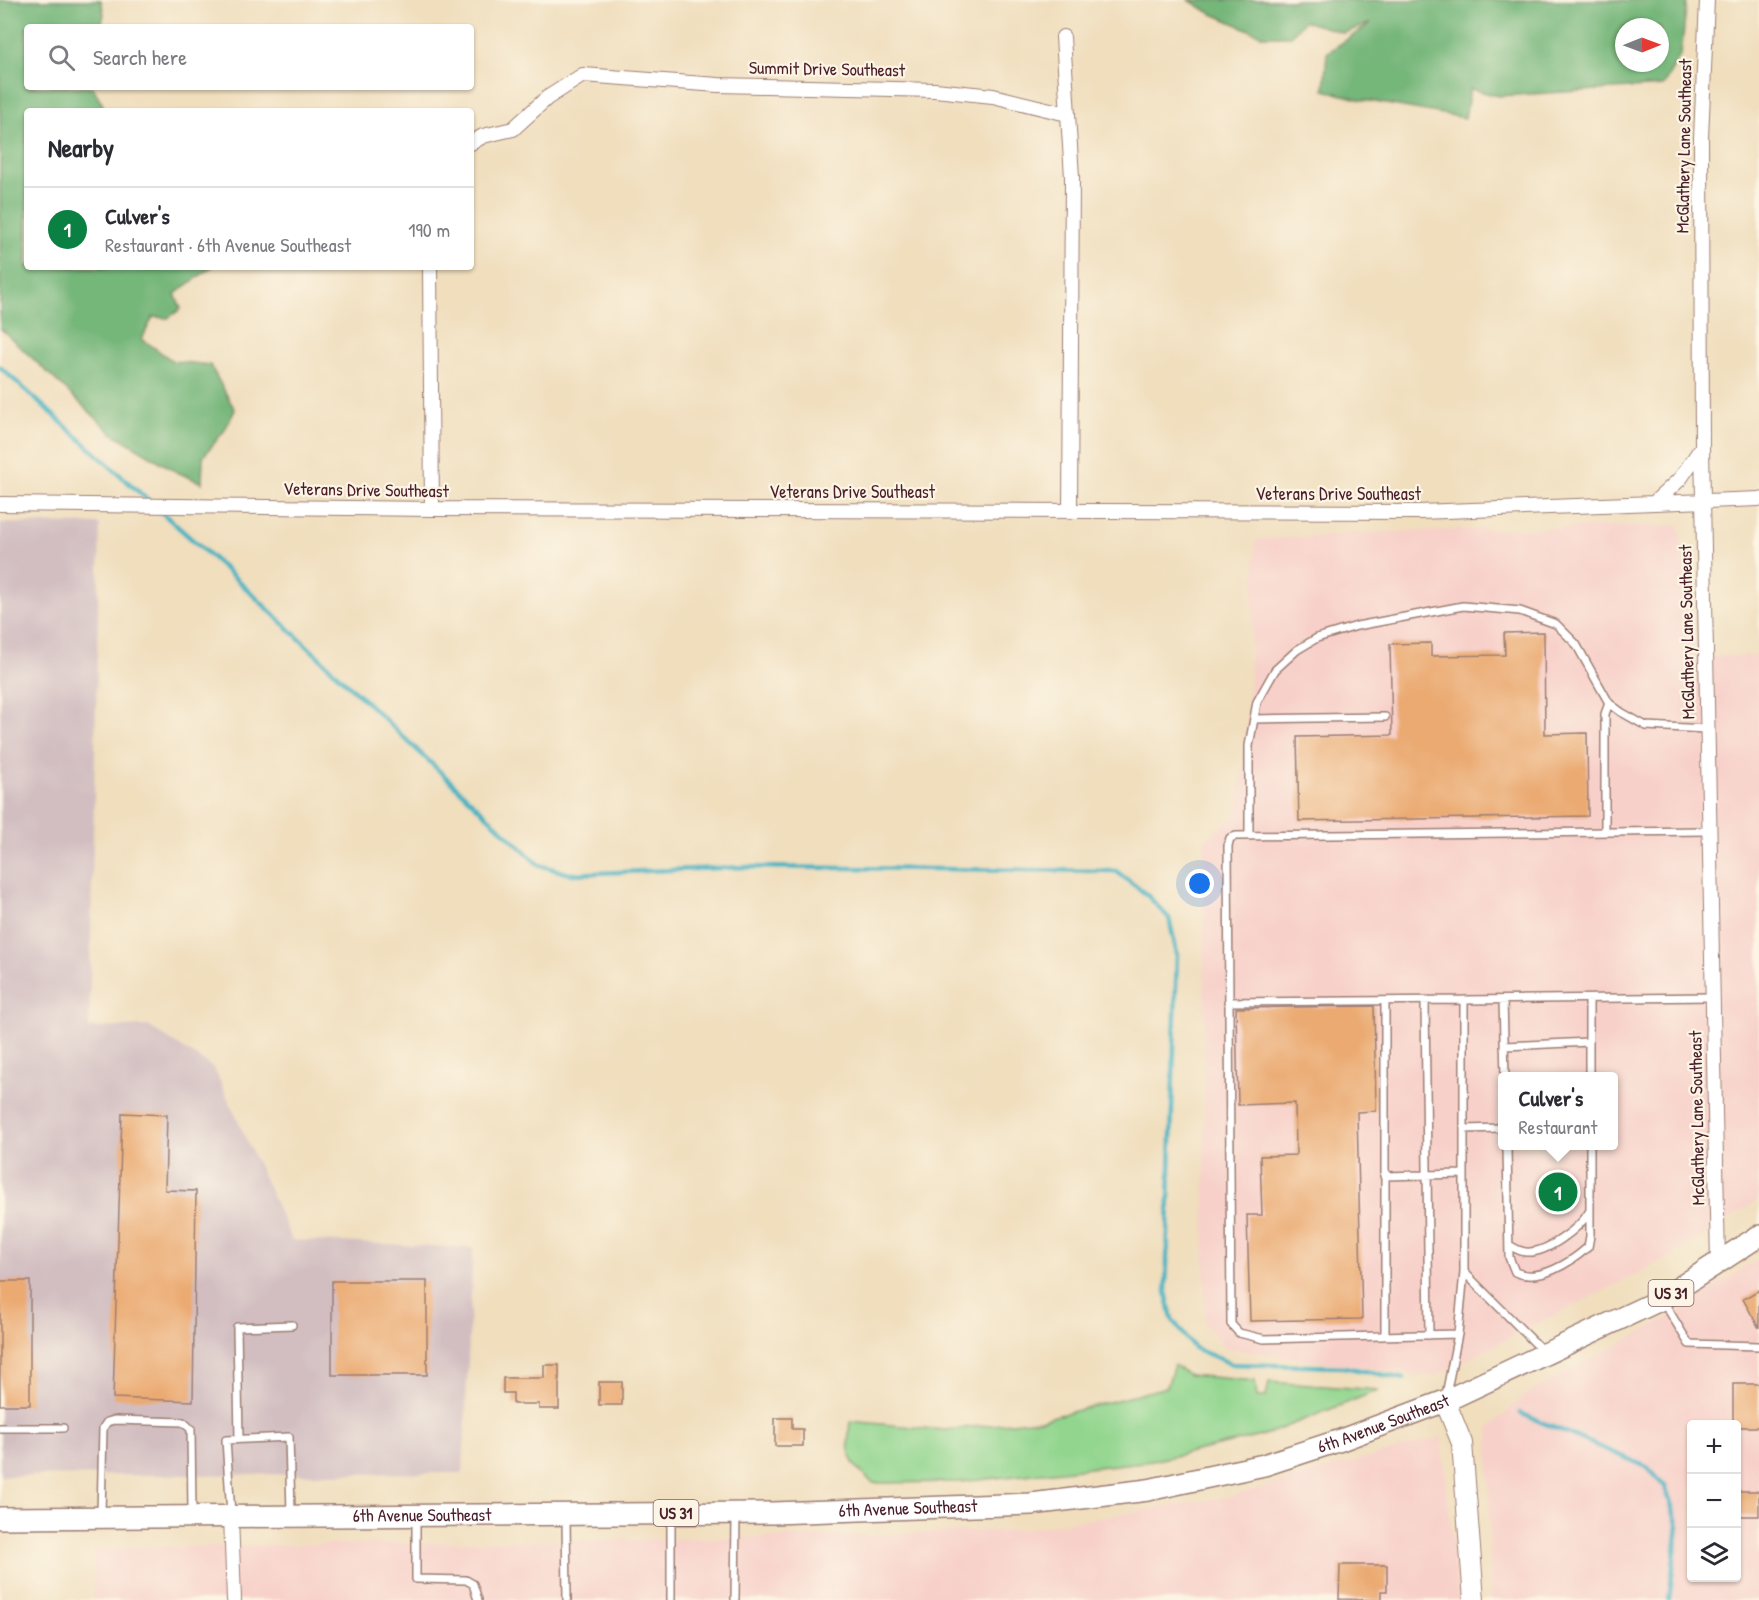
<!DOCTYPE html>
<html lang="en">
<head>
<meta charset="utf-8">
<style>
	:root { --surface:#fff; --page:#f2f2f3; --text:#2b2b33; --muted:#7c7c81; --line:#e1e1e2; --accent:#0b8043 }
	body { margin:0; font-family:"Patrick Hand",sans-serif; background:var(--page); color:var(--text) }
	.controls { position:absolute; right:18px; bottom:18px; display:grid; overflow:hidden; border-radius:6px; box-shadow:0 2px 4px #0004 }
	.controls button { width:54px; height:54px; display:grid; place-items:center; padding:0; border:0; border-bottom:2px solid var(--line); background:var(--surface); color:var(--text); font:30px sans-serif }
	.compass { position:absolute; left:1615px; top:18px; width:54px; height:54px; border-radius:50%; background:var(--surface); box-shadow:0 2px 4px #0004; rotate:89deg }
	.you { position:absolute; left:1200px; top:884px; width:21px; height:21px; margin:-15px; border:4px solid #fff; border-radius:50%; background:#1a73e8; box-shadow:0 0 0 9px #1a73e833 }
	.badge { display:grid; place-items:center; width:39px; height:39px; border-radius:50%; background:var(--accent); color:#fff; font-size:20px; font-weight:700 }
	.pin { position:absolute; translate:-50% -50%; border:3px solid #fff; box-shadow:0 2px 6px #0006 }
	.popup { position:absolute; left:1498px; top:1072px; width:120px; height:78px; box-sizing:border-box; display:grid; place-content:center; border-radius:6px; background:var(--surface); filter:drop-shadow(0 2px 4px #0005); font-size:20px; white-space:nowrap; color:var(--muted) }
	.popup b { font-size:22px; color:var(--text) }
	.popup::after { content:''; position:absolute; left:50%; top:100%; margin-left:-12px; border:12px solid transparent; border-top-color:var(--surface) }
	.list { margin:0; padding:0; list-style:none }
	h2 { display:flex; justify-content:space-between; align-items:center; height:78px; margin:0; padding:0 24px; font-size:26px }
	h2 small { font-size:20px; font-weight:400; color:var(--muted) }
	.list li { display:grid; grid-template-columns:39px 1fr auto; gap:18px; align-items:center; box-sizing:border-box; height:84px; padding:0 24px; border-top:2px solid var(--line) }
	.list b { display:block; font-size:22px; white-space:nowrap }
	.list p { margin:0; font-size:20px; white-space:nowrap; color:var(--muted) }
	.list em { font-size:20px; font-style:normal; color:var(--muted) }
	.icon { flex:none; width:33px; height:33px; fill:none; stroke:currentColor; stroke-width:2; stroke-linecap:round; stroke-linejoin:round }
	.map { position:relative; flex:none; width:1759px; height:1600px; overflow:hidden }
	.search { position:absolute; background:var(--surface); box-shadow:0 2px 4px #0004; left:24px; top:24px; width:450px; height:66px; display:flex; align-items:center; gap:15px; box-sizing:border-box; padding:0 21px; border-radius:6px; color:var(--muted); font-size:22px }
	.panel { position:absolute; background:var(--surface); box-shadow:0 2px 4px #0004; left:24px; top:108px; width:450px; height:162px; border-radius:6px }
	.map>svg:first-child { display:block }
	.built { fill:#f7d0c9; fill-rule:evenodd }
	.industrial { fill:#d2bec1 }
	.green { fill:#91d58e; stroke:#6e7a5c; stroke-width:1.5 }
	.forest { fill:#74b679; stroke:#5f6a52; stroke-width:1.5; fill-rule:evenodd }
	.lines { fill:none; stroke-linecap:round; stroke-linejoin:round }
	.stream { stroke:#45b2c2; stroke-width:4.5 }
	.building { fill:#ebaa72 }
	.lane-casing { stroke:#9d7e74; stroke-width:10 }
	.street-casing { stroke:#9d7e74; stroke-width:16 }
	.secondary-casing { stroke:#9d7e74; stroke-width:22 }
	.primary-casing { stroke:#9d7e74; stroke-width:24 }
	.lane { stroke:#fff; stroke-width:7 }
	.street { stroke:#fff; stroke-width:14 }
	.secondary { stroke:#fff; stroke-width:20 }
	.primary { stroke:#fff; stroke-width:21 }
	.labels { text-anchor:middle; stroke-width:4.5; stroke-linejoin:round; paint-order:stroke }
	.shield { fill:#fcf5e5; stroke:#7f5f63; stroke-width:1.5 }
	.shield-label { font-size:16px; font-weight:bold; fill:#4a1f2b }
	.street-label { font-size:18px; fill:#4a1f2b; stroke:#fcf5e5 }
</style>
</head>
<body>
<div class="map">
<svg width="1759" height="1600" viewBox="0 0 1759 1600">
	<rect width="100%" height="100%" fill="#fcf5e5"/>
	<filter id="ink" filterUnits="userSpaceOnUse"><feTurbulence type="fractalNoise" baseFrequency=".0167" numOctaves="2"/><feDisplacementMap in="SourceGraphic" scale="12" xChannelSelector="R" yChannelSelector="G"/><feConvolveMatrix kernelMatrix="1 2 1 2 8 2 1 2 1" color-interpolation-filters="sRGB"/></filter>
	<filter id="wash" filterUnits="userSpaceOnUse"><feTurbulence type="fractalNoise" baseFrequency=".008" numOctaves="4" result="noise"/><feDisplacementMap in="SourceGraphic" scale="24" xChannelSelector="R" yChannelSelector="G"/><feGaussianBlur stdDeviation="1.35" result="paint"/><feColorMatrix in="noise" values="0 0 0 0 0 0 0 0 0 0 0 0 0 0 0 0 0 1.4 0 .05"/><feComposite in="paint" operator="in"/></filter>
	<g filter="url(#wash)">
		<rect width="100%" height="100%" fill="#f0debd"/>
		<path class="built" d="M 1680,525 L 1693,657 L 1759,655 L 1759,1199 L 1672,1256 L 1432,1377 L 1225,1348 L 1205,1323 L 1204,842 L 1237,814 L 1248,715 L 1256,540 L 1381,532 ZM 1502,1076 L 1614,1076 L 1614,1146 L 1502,1146 Z
			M 1759,1258 L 1759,1600 L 1490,1600 L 1489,1428 L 1527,1394 L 1676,1313 ZM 1692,1424 L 1736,1424 L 1736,1578 L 1692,1578 Z
			M 1441,1437 L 1459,1600 L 93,1600 L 95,1548 L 793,1537 L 1020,1530 L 1233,1496 Z"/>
		<path class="industrial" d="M 0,523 L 100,524 L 89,1028 L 148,1026 L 214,1068 L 292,1240 L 473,1248 L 463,1473 L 0,1476 Z"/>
		<path class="green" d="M 1174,1365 L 1189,1375 L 1255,1381 L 1257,1397 L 1266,1397 L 1269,1382 L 1379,1390 L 1265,1435 L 1152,1461 L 960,1482 L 873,1483 C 846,1462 847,1453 850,1421 L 944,1430 L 1040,1420 L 1167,1387 Z"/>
		<path class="forest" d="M 0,0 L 101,0 L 104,14 L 101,27 L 27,27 L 27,87 L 93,87 L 106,111 L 27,111 L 27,267 L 212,267 L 175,294 L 181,309 L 168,318 L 153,317 L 142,339 L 173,361 L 210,365 L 235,410 L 224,431 L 203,457 L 202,483 L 177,472 L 112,433 L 0,328 Z
			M 1189,0 L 1687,0 L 1681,54 L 1663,86 L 1499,96 L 1470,89 L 1465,118 L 1358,99 L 1324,90 L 1327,53 L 1371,23 L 1344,33 L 1304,21 L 1291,36 L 1263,36 L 1208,12 ZM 1624,27 L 1660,27 L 1660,63 L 1624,63 Z"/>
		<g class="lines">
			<path class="stream" d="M 0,367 L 150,502
				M 158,509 L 234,577 L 539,865 L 570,874 L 746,867 L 1116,871 L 1147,895 L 1169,918 L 1177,954 L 1166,1292 L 1172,1319 L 1194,1348 L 1232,1364 L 1344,1367 L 1404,1379
				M 1520,1413 L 1647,1467 L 1665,1486 L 1678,1526 L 1669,1600"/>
		</g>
		<g id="blocks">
			<path class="building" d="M 1544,632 L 1545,734 L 1587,733 L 1588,816 L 1299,821 L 1297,737 L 1392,735 L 1390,644 L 1431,643 L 1431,656 L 1505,655 L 1504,633 Z
				M 1374,1006 L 1376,1111 L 1357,1112 L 1362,1319 L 1250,1321 L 1247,1215 L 1262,1215 L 1260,1156 L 1296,1155 L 1295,1103 L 1238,1105 L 1236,1008 Z
				M 122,1113 L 167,1115 L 165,1190 L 196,1191 L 193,1401 L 113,1398 Z
				M 0,1281 L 30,1281 L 30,1405 L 0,1405 Z
				M 332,1281 L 427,1281 L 427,1375 L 332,1375 Z
				M 1759,1290 L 1759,1328 L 1743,1299 Z
				M 544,1365 L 559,1365 L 559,1409 L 539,1409 L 539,1404 L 513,1404 L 513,1393 L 503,1393 L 503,1378 L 544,1378 Z
				M 599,1382 L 622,1382 L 622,1405 L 599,1405 Z
				M 1733,1384 L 1759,1384 L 1759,1427 L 1737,1427 L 1733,1425 Z
				M 775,1418 L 792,1418 L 792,1429 L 803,1429 L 803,1446 L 775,1446 Z
				M 1737,1491 L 1759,1491 L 1759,1516 L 1737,1516 Z
				M 1340,1565 L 1387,1565 L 1387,1591 L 1381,1591 L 1381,1600 L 1339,1599 Z"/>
		</g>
	</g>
	<g filter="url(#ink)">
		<use href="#blocks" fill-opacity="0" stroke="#9d7e74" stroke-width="1.5"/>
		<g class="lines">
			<defs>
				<path id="lane" d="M 1254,719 L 1385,717
					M 1605,832 L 1605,714 L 1609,703
					M 1249,836 L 1249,746 L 1257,702 L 1275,670 L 1297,650 L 1317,638 L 1357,626 L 1463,606 L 1520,611 L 1556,624 L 1576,644 L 1609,703 L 1621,712 L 1646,726 L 1706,729
					M 1589,999 L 1589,1076
					M 1503,1000 L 1505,1076
					M 1385,1001 L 1385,1336
					M 1425,1001 L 1429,1335
					M 1228,1002 L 1464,1000
					M 1504,1046 L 1589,1042
					M 1464,1129 L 1502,1128
					M 1507,1146 L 1509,1257 L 1515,1272 C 1539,1283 1570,1263 1588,1247 L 1590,1236 L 1590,1146
					M 1384,1176 L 1464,1174
					M 1509,1245 C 1514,1248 1520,1252 1526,1252 C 1546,1254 1580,1228 1589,1212
					M 1464,1272 L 1543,1351
					M 1663,1301 L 1689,1344 L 1759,1346
					M 1458,1334 L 1264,1339 L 1239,1333 L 1231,1324 L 1228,846 L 1230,838 L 1236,836 L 1709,831
					M 1446,1395 L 1458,1334 L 1464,1272 L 1464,1000 L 1713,997
					M 0,1428 L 63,1428
					M 239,1439 L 237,1327 L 292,1325
					M 101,1514 L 103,1428 L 107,1422 L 114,1420 L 183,1422 L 191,1429 L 192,1513
					M 231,1514 L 226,1440 L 289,1437 L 291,1513
					M 566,1516 L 567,1600
					M 416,1517 L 416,1579 L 466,1580 L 473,1584 L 478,1600
					M 671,1600 L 671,1516
					M 735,1600 L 736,1516"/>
				<path id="street" d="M 1707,0 L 1701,138 L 1702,447 L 1718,1264
					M 1063,37 L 1072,177 L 1070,512
					M 471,143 L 483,136 L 513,129 L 547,98 L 583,75 L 718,85 L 935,90 L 993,96 L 1067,114
					M 430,267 L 432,509
					M 1656,501 L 1680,479 L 1702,447
					M 0,504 L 432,509 L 1419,512 L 1759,499
					M 231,1516 L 234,1600"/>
				<path id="secondary" d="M 1445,1401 L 1462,1443 L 1474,1600"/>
				<g id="primary">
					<path id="s1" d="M 0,1518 L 773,1513 L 1031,1504 L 1148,1490 L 1264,1465 L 1341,1440 L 1445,1401 L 1662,1299 L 1759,1236"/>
				</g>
			</defs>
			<use href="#lane" class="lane-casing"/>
			<use href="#street" class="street-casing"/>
			<use href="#secondary" class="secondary-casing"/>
			<use href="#primary" class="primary-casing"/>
			<use href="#lane" class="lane"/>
			<use href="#street" class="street"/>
			<use href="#secondary" class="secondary"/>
			<use href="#primary" class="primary"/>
		</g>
	</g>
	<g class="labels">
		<g class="shield">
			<rect x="1648.5" y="1280" width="45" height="26" rx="4.5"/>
			<rect x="653.5" y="1500" width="45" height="26" rx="4.5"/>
		</g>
		<g class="shield-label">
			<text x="1671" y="1299">US 31</text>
			<text x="676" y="1519">US 31</text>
		</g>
		<g class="street-label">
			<text transform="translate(827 69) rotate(1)" y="6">Summit Drive Southeast</text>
			<text transform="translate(1684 146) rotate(-89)" y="6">McGlathery Lane Southeast</text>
			<text transform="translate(366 490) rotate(1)" y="6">Veterans Drive Southeast</text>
			<text x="852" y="498">Veterans Drive Southeast</text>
			<text x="1338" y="500">Veterans Drive Southeast</text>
			<text transform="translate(1687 632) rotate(-91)" y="6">McGlathery Lane Southeast</text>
			<text transform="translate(1697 1118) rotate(-91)" y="6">McGlathery Lane Southeast</text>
			<text dy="6" stroke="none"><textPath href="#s1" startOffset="1394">6th Avenue Southeast</textPath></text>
			<text dy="6" stroke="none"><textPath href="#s1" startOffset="908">6th Avenue Southeast</textPath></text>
			<text dy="6" stroke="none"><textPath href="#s1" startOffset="422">6th Avenue Southeast</textPath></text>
		</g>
	</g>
</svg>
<div class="controls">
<button>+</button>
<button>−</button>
<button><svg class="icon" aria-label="layers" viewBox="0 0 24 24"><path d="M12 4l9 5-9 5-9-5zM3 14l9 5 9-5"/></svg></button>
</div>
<svg class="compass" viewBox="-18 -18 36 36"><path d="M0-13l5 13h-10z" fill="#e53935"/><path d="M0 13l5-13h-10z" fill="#7c7c81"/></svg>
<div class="you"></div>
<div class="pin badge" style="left:1558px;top:1192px">1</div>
<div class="popup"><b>Culver's</b>Restaurant</div>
<div class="search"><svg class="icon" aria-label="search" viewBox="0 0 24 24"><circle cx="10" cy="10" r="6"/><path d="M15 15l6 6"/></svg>Search here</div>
<section class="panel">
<h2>Nearby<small></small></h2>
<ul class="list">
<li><span class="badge">1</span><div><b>Culver's</b><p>Restaurant · 6th Avenue Southeast</p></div><em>190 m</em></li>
</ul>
</section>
</div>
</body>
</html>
